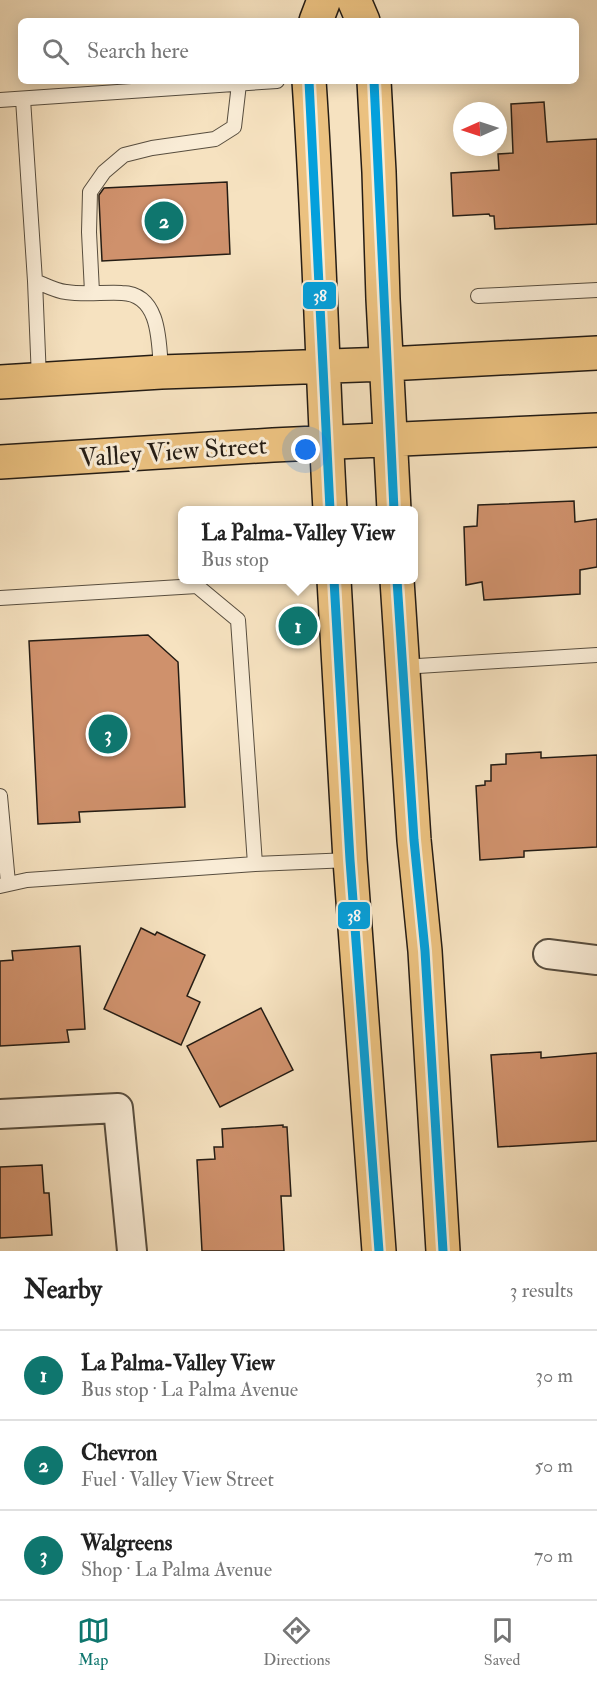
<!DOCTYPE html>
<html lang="en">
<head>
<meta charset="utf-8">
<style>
	:root { --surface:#fff; --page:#f6f6f6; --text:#222; --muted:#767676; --line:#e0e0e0; --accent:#0f766e }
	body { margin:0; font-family:"IM FELL Double Pica",serif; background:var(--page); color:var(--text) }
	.compass { position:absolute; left:453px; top:102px; width:54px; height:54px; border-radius:50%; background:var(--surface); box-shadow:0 3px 15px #0003; rotate:267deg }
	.you { position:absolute; left:306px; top:450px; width:21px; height:21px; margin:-15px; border:4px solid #fff; border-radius:50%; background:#1a73e8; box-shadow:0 0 0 9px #1a73e833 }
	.badge { display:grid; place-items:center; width:39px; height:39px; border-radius:50%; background:var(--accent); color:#fff; font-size:20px; font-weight:700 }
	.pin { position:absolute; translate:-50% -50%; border:3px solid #fff; box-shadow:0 2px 6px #0006 }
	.popup { position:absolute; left:178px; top:506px; width:240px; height:78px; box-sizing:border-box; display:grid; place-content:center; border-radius:9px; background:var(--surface); filter:drop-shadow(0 2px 4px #0005); font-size:20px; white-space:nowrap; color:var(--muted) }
	.popup b { font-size:22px; color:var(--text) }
	.popup::after { content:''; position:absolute; left:50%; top:100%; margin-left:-12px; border:12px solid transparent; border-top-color:var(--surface) }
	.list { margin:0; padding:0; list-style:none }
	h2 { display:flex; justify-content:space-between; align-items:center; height:78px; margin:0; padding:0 24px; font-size:26px }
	h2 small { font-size:20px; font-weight:400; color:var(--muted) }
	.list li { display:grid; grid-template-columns:39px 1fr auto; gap:18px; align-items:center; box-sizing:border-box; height:90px; padding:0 24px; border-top:2px solid var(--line) }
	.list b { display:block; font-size:22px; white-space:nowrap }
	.list p { margin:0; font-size:20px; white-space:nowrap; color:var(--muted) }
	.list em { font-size:20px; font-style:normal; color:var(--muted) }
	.icon { flex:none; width:33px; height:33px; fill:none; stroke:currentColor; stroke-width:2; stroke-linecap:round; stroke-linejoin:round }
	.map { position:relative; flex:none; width:597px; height:1251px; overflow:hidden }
	.search { position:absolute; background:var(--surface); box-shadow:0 3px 15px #0003; left:18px; right:18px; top:18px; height:66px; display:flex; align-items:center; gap:15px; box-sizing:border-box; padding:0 21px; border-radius:9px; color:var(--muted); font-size:22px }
	.sheet { height:348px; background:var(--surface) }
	nav { display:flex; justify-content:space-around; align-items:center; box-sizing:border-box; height:84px; border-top:2px solid var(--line); background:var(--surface); font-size:16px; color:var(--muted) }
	nav a { display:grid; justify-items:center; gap:3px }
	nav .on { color:var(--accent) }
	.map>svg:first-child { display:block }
	.building { fill:#cf916c; stroke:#241c14; stroke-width:1.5 }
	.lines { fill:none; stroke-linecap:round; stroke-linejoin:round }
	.service-casing { stroke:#584e3f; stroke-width:16 }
	.minor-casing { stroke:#584e3f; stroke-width:32 }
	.primary-casing { stroke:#241c14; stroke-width:36 }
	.service { stroke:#f9ecd6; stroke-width:14 }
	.minor { stroke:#f9ecd6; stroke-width:28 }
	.primary { stroke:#ebc180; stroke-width:33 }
	.bus-1-casing { stroke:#f9ecd6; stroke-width:14 }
	.bus-1 { stroke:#04a0dc; stroke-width:9 }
	.labels { text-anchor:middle; stroke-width:6; stroke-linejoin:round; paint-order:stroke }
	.street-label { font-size:26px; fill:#241c14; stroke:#f9ecd6 }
	.line-badge { stroke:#f9ecd6; stroke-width:2 }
	.badge-label { font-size:16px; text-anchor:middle; font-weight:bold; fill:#fff }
</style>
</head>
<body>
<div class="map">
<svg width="597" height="1251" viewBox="0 0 597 1251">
	<rect width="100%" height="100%" fill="#f6e2c0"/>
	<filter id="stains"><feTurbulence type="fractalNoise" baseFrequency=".00333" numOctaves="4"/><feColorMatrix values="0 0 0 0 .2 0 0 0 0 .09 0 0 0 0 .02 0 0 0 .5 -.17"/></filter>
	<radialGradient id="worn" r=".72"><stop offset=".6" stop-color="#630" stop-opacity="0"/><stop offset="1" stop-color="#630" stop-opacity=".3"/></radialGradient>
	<path class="building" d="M 544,102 L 547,142 L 597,139 L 597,224 L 495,229 L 494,216 L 490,216 L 489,214 L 453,216 L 451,173 L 499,170 L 498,154 L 513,153 L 511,104 Z
		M 227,182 L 230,254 L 102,261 L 99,199 L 99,195 L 104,188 Z
		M 574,501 L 575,522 L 597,519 L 597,567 L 580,570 L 580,594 L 484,600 L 482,582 L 466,585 L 464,527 L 477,526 L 478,505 Z
		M 148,635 L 178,662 L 185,807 L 79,812 L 80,822 L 38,824 L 29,641 Z
		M 541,752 L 541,758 L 597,755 L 597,847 L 524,851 L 524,857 L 480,860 L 476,786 L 485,785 L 485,781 L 491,781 L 491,765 L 506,764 L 506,754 Z
		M 141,928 L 155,935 L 157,932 L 205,955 L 187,996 L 200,1002 L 181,1045 L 104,1009 Z
		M 80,946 L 85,1029 L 67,1030 L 69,1042 L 0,1046 L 0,961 L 13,960 L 12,951 Z
		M 261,1008 L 293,1070 L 220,1107 L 187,1046 Z
		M 541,1052 L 541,1058 L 597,1053 L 597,1141 L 498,1147 L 491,1055 Z
		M 283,1125 L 283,1127 L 287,1127 L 291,1196 L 281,1196 L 284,1251 L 202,1251 L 197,1160 L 215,1159 L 214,1147 L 223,1147 L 222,1129 Z
		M 42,1165 L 44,1193 L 49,1193 L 52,1235 L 0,1238 L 0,1167 Z"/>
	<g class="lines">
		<defs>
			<path id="service" d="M 23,99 L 35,281 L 39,379
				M 0,100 L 277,81
				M 35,281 C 45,285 56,291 66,292 C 84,295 104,292 122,293 C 161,294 159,344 161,372
				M 92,292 L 89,232 L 90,192 L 104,172 L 124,155 L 152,148 L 215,139 L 234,127 L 239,84
				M 478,296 L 597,290
				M 0,598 L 197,586 L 238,620 L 255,864 L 350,860
				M 402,667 L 597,655
				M 0,796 L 8,883
				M 0,886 L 27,880 L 255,864"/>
			<path id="minor" d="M 548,954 L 597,960
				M 0,1114 L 118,1108 L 132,1251"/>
			<path id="primary" d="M 354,0 L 363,21
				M 316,21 L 324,0
				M 309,81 C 319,224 322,367 330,510
				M 374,81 L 379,172 L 383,299 L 394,510
				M 0,382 L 161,372 L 387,364 L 597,353
				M 0,462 L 273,445 L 597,430
				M 334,580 L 350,860 L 379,1251
				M 397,580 L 414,840 L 425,951 L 443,1251"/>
		</defs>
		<use href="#service" class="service-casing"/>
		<use href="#minor" class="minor-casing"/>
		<use href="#primary" class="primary-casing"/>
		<use href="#service" class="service"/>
		<use href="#minor" class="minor"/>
		<use href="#primary" class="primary"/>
		<defs>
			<path id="bus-1" d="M 309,81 L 330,510
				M 374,81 L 394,510
				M 334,580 L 350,860 L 379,1251
				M 397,580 L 414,840 L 425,951 L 443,1251"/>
		</defs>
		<use href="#bus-1" class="bus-1-casing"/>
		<use href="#bus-1" class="bus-1"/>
	</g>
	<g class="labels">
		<g class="street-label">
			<text transform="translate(173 451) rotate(-4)" y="9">Valley View Street</text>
		</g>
	</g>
	<g class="line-badge">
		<rect x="302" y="281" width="35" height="29" rx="6" fill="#04a0dc"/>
		<rect x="337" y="901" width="34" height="29" rx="6" fill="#04a0dc"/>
	</g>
	<g class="badge-label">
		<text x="320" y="301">38</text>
		<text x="354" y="921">38</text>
	</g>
	<rect width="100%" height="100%" filter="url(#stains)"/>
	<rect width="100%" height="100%" fill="url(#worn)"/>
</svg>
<svg class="compass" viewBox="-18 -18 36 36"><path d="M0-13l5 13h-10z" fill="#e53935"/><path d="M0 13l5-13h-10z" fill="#767676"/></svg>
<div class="you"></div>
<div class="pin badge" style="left:298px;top:626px">1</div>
<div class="popup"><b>La Palma-Valley View</b>Bus stop</div>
<div class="pin badge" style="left:164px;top:221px">2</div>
<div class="pin badge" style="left:108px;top:734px">3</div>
<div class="search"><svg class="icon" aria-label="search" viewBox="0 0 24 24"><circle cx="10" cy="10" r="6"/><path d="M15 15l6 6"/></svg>Search here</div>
</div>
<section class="sheet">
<h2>Nearby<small>3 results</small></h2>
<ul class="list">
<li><span class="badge">1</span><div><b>La Palma-Valley View</b><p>Bus stop · La Palma Avenue</p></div><em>30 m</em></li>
<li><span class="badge">2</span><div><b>Chevron</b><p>Fuel · Valley View Street</p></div><em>50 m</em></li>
<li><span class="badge">3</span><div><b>Walgreens</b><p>Shop · La Palma Avenue</p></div><em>70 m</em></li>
</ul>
</section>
<nav>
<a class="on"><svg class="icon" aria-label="map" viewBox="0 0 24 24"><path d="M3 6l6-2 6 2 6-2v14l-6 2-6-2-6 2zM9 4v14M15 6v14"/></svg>Map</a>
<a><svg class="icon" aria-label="directions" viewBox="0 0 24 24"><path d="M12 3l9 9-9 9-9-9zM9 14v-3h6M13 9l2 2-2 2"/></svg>Directions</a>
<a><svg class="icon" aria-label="saved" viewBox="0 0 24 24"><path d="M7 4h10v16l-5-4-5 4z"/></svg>Saved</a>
</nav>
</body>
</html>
